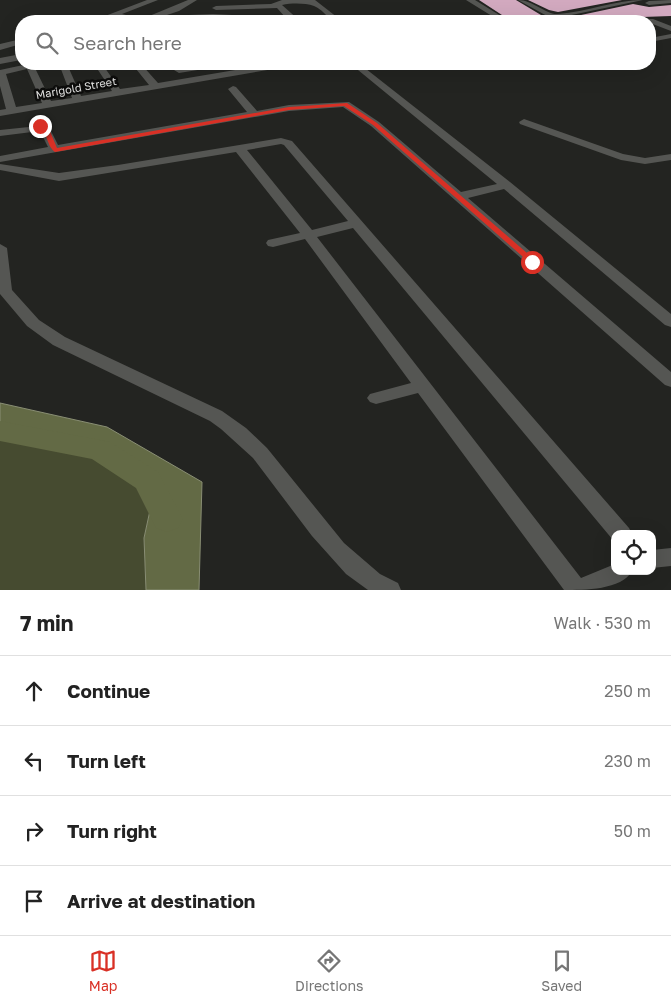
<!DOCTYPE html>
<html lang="en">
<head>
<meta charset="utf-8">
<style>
	:root { --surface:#fff; --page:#f2f2f2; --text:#222; --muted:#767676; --line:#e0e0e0; --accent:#d93025 }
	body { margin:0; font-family:"Golos Text",sans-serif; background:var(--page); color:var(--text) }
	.controls { position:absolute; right:15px; bottom:15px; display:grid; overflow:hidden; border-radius:10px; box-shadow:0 5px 20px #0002 }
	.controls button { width:45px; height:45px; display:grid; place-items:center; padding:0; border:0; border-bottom:1px solid var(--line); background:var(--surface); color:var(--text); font:25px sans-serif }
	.stop { position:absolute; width:15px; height:15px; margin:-11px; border:4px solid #d93025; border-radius:50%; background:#fff }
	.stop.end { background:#d93025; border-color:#fff; box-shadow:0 1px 5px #0008 }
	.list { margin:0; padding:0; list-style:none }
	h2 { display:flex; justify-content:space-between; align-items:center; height:65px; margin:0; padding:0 20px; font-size:21px }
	h2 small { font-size:16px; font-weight:400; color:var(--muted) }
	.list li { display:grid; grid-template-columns:32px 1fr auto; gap:15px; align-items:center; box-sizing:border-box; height:70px; padding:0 20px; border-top:1px solid var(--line) }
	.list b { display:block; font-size:19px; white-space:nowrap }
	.list em { font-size:16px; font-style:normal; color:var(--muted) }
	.icon { flex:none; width:28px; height:28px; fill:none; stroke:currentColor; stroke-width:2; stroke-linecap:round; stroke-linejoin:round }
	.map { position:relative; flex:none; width:671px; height:590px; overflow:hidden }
	.search { position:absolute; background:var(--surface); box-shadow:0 5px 20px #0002; left:15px; right:15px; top:15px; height:55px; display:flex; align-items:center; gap:12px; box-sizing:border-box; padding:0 18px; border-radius:20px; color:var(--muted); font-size:19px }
	.sheet { height:345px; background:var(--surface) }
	nav { display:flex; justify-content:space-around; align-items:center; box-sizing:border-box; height:70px; border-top:1px solid var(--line); background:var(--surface); font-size:14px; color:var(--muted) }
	nav a { display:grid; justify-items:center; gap:2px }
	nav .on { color:var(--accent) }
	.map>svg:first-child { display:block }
	.green { fill:#464b30 }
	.water { fill:#636a45; stroke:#898e74 }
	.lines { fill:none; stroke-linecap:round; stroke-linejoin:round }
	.river { fill:#636a45; fill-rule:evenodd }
	.building { fill:#d2a9bf }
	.minor { fill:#555653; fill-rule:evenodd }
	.route { fill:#d93025 }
	.labels { text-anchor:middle; stroke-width:5; stroke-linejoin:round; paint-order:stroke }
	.far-street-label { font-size:11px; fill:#e1e1e0; stroke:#0d0d0c }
</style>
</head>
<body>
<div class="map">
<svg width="671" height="590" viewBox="0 0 671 590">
	<rect width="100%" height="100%" fill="#232421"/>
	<path class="green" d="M 0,424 L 114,456 L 156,483 L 144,538 L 146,590 L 0,590 Z"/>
	<path class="water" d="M 0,403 L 107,427 L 202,482 L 199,590 L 146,590 L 144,538 L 156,483 L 114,456 L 0,424 Z"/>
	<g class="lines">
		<path class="river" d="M 0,421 L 110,442 L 158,472 L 183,519 L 178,528 L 167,532 L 156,528 L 136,488 L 92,459 L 0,441 Z"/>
	</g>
	<path class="building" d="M 479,0 L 516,0 L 541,15 L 530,17 L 528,19 L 511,21 Z
		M 528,0 L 622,0 L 558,12 L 549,10 Z
		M 633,4 L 649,7 L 671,5 L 671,16 L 643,17 L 640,20 L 630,21 L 585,21 L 584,17 L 581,15 Z"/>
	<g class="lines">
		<path class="minor" d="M 147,0 L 158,0 L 122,14 L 142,19 L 188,0 L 197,0 L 179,11 L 164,16 L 213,14 L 286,18 L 277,8 L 216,10 L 212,8 L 216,6 L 271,4 L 282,0 L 315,0 L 342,21 C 327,22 326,11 314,6 C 305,3 292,3 282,5 L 300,21 L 213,18 L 133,21 L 114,17 L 103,21 L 92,21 Z
			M 466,0 L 475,0 L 509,21 L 500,21 Z
			M 518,0 C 533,0 546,15 558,14 C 587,12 614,0 643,0 L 543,21 L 529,21 L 530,19 L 547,16 Z
			M 671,0 L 671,3 L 649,5 L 645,3 L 649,1 Z
			M 310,19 L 325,19 L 329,21 L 309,21 Z
			M 643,19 L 653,19 L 671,26 L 671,31 L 650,23 L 650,21 L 642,21 Z
			M 671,34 L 671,38 L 650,42 L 650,38 Z
			M 21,39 L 21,44 L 0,50 L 0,44 Z
			M 21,54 L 21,60 L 0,64 L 0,58 Z
			M 28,64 L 43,64 L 35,68 L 51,101 L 72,98 L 59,64 L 67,64 L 81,96 L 112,91 L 94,64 L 102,64 L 120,89 L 149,85 L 132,64 L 141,64 L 158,83 L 271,64 L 289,64 L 285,67 L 0,116 L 0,110 L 6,109 L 0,86 L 0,70 ZM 27,69 L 42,103 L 16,107 L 6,74 Z
			M 201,64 L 220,64 L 216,67 L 179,73 L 174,70 L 179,67 Z
			M 361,65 L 510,182 L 671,314 L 671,327 L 665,325 L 504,189 L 468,198 L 671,372 L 671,387 L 665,385 L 371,126 L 343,107 L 289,111 L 0,162 L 0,156 L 48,147 L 40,131 L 0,136 L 0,130 L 48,125 L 58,145 L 247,112 L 228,89 L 233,86 L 236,87 L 257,111 L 289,105 L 349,102 L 379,122 L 461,192 L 497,184 L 358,70 L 358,66 Z
			M 524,119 L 623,154 L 645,158 L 671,154 L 671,160 L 645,164 L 621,160 L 520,124 L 519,122 Z
			M 281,138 L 292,141 L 629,528 L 632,534 L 615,534 L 613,540 L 353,228 L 317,237 L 581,578 L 615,564 L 615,571 L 632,571 C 622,590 584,590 564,590 L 418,393 L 376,404 L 370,402 L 367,398 L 370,394 L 411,383 L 305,239 L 273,247 L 268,246 L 266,243 L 268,240 L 300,233 L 236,152 L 59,181 L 0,170 L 0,164 L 59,173 L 118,165 ZM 281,144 L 284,145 L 348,221 L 312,230 L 247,150 Z
			M 0,244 L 7,248 L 12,290 L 39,320 L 65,337 L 222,411 L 246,428 L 267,448 L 344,543 L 380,574 L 398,583 L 401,590 L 368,590 L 346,574 L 312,536 L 253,458 L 221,429 L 210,421 L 53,345 L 27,326 L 0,294 Z
			M 671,548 L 671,566 L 652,568 L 652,550 Z"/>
	</g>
	<path class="route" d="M 347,103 L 377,123 L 535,260 L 535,263 L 530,263 L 373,125 L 344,106 L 289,110 L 55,152 C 46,145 50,136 37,126 L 40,125 L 49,129 L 57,148 L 289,107 Z"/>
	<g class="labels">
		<g class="far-street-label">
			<text transform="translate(76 88) rotate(-10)" y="4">Marigold Street</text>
		</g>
	</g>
</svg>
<div class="controls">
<button><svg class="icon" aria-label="locate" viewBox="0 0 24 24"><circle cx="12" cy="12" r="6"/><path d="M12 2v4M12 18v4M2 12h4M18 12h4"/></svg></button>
</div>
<div class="stop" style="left:532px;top:262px"></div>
<div class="stop end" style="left:40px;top:126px"></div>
<div class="search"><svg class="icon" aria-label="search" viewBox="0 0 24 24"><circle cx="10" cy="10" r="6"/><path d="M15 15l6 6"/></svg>Search here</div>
</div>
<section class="sheet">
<h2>7 min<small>Walk · 530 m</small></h2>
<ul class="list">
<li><svg class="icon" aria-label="ahead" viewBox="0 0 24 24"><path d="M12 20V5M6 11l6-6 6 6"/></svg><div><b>Continue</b></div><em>250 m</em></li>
<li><svg class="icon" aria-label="left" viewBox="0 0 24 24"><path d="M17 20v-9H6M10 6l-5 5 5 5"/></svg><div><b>Turn left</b></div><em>230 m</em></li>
<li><svg class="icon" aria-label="right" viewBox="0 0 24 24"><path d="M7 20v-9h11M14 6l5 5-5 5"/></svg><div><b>Turn right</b></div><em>50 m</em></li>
<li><svg class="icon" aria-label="arrive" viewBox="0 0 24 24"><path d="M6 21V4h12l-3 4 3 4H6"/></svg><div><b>Arrive at destination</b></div></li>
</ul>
</section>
<nav>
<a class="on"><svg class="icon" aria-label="map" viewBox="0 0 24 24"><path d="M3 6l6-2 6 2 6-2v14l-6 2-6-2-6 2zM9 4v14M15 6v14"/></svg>Map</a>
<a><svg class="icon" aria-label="directions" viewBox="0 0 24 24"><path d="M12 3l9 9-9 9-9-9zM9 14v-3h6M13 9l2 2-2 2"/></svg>Directions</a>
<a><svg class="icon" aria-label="saved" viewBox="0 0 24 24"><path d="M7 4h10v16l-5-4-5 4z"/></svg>Saved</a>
</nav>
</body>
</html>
